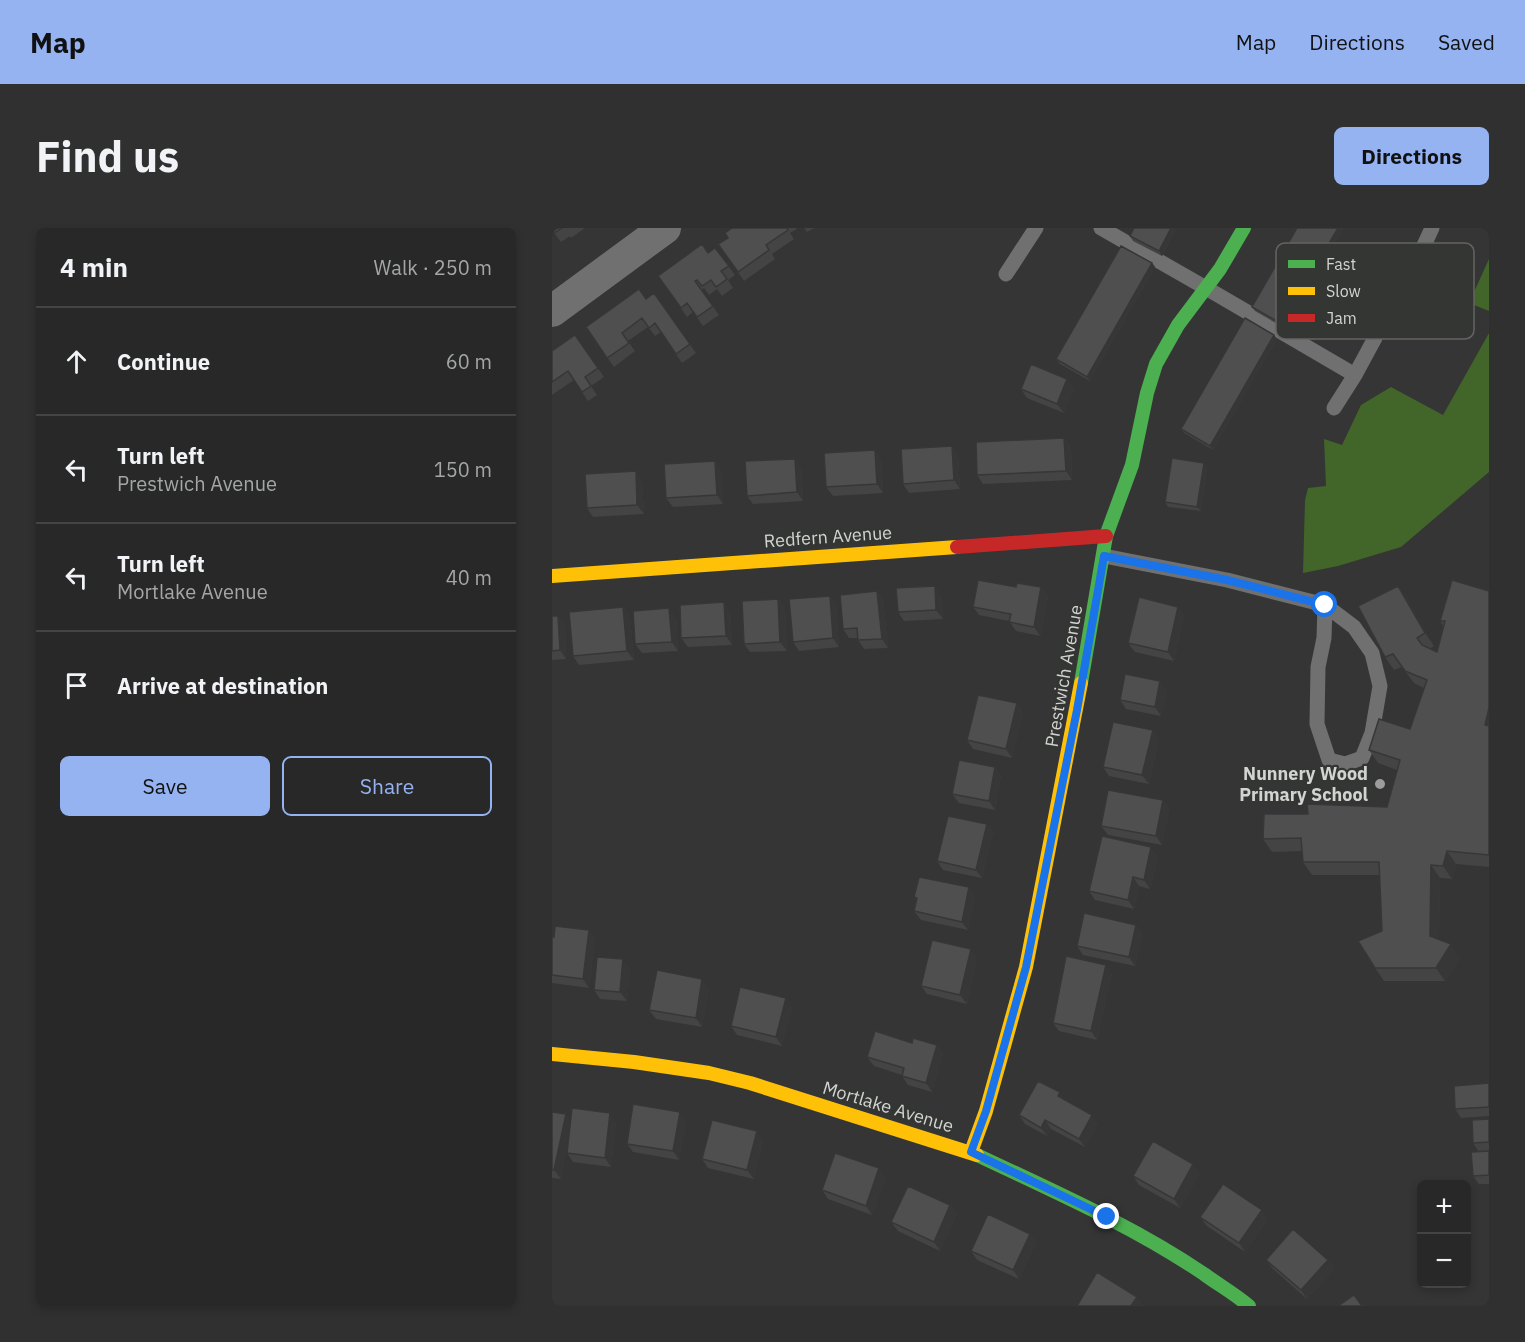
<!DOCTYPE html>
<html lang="en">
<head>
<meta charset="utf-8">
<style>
	:root { --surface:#272827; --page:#2f302f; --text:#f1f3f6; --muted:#a4a6a7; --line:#434444; --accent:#95b2f1 }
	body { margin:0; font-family:"IBM Plex Sans",sans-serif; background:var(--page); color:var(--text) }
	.controls { position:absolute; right:18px; bottom:18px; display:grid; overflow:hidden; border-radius:9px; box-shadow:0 3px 9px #0003 }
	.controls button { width:54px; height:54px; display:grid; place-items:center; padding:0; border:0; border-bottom:2px solid var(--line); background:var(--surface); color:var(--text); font:30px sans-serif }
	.stop { position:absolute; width:18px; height:18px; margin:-14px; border:4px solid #1a73e8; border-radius:50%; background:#fff }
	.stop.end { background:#1a73e8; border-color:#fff; box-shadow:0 2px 6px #0008 }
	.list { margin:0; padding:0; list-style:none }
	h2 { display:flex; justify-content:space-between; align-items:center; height:78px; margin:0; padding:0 24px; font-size:26px }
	h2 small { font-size:20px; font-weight:400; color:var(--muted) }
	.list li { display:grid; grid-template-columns:39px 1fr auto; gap:18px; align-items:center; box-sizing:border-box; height:108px; padding:0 24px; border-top:2px solid var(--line) }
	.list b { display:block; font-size:22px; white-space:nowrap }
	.list p { margin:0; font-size:20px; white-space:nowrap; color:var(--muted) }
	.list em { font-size:20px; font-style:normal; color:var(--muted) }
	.actions { display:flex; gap:12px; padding:18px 24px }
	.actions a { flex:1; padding:14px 0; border:2px solid var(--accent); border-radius:9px; text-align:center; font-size:21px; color:var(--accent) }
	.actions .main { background:var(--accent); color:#111 }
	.icon { flex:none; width:33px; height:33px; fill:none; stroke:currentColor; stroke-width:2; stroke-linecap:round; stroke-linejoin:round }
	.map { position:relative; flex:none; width:937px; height:1078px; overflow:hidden; border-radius:9px }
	header { display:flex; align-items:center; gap:36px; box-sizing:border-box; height:84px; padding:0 30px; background:var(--accent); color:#111 }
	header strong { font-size:28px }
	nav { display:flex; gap:33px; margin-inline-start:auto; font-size:21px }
	.intro { display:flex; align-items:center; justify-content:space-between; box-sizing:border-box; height:144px; padding:0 36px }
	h1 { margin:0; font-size:42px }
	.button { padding:15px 27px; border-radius:9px; background:var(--accent); color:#111; font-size:21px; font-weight:700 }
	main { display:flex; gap:36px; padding:0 36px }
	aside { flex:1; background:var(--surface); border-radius:9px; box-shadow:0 3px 9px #0003 }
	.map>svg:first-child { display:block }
	.forest { fill:#426529 }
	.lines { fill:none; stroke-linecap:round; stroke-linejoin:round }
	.lane { stroke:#6f706f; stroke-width:15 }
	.street { stroke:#6f706f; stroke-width:32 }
	.fast { stroke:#4caf50; stroke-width:14 }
	.slow { stroke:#ffc107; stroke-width:14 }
	.jam { stroke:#c62828; stroke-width:14 }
	.wall { fill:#434443 }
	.shaded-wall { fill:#373737 }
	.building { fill:#4e4f4e; stroke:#373737; stroke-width:1.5 }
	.route { stroke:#1a73e8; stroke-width:8 }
	.poi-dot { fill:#9b9c9b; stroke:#343633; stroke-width:2 }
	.labels { text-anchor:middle; stroke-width:4.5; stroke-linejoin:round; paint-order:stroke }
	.street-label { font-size:18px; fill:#d3d4d2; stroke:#343633 }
	.poi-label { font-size:18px; font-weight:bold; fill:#d3d4d2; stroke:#343633; text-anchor:end }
	.key { fill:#343633; stroke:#646563; stroke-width:1.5 }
	.key-label { font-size:16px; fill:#d3d4d2 }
</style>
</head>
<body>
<header>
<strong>Map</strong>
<nav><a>Map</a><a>Directions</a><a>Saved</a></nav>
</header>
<div class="intro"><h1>Find us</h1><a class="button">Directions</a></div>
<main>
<aside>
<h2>4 min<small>Walk · 250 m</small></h2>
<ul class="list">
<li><svg class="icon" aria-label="ahead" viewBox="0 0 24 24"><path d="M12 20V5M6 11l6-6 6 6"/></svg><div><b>Continue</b></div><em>60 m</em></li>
<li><svg class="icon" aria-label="left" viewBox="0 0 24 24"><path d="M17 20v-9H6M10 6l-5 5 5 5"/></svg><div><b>Turn left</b><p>Prestwich Avenue</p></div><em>150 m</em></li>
<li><svg class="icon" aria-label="left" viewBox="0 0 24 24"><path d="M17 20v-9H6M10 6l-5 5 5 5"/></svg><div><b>Turn left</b><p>Mortlake Avenue</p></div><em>40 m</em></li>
<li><svg class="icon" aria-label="arrive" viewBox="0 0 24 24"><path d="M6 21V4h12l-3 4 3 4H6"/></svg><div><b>Arrive at destination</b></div></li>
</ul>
<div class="actions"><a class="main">Save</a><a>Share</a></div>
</aside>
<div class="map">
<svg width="937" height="1078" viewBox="0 0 937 1078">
	<rect width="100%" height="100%" fill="#343534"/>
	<path class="forest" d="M 937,31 L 937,83 L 917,75 Z
		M 937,105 L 937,244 L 849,319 L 786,338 L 751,345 L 753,272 L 756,260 L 774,258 L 772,211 L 790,217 L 809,177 L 839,159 L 891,187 Z"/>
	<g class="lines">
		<path class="lane" d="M 549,0 L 654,60 L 803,147 L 823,110
			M 454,46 L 484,0
			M 848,70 L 880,0
			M 782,180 L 803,147
			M 552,328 L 675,352 L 773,377 L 802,399 L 820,425 L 828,458 L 820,505 L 810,530 L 793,536 L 777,532 L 765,496 L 766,439 L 772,410 L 773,377"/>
		<path class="street" d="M 0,83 L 113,0"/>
		<path class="fast" d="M 529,455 L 554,308 L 580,237 L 595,165 L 604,136 L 626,97 L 668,41 L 692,0
			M 425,927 C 503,964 581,998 652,1046 C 667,1057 683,1066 697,1078"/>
		<path class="slow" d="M 0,348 L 405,319
			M 0,826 L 82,834 L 157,845 L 198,855 L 425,927
			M 419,924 L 434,883 L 474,739 L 529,455"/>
		<path class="jam" d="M 405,319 L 554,308"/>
	</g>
	<path class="wall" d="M 0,0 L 33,0 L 19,10 L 18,8 L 9,14 L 0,2 Z
		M 180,0 L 244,0 L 245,1 L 238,5 L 242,11 L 220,26 L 223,31 L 192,53 L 166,16 L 176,10 Z
		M 252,0 L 262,0 L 255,4 Z
		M 624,0 L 610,28 L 581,13 L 578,8 Z
		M 745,0 L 791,0 L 734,101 L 703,83 L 700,79 Z
		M 163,20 L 183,47 L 176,52 L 181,60 L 170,68 L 165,61 L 157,67 L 152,60 L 150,62 L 167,87 L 151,98 L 141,84 L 135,89 L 106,48 L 156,25 Z
		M 600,35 L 603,39 L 538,153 L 508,136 L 504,131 Z
		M 102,65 L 144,125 L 130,135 L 109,104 L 103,108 L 96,99 L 76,113 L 83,123 L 62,139 L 34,99 L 94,71 Z
		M 23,107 L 52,149 L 39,158 L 45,167 L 36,173 L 22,152 L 0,167 L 0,123 Z
		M 722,107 L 725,111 L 661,222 L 632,205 L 629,201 Z
		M 522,160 L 512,185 L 475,170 L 469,161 Z
		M 512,210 L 519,218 L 520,252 L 431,256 L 425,247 Z
		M 400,218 L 406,227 L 408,261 L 357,265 L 351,256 Z
		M 329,231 L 331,265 L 281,268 L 274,259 Z
		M 249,239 L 251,273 L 201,276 L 195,268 Z
		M 655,239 L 649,283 L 616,279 L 613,274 Z
		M 169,242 L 171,276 L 121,279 L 114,270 Z
		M 90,252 L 92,286 L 41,289 L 35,280 Z
		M 846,358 L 855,371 L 882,418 L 877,421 L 885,424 L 891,398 L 888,393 L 937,363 L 937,639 L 904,636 L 900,651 L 888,650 L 887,711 L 908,729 L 893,753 L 832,753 L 823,740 L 830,703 L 828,647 L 760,647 L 751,634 L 750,623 L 720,624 L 711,611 L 756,586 L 835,579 L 845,542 L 826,535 L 817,522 L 858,501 L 872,460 L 862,455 L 850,439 L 842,442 L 833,429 Z
		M 464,359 L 489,359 L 496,368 L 488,408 L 464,403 L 457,393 L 427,387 L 421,379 Z
		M 325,363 L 331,371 L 336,420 L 312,421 L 306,412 L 306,410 L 297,410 L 291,401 Z
		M 389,366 L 391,391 L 352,393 L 346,384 Z
		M 278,368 L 284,377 L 287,419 L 247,423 L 241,414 Z
		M 226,371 L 233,380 L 235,423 L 198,424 L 192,416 Z
		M 71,379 L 78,388 L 82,432 L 27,437 L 21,428 Z
		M 626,379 L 632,387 L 622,433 L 583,424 L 576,415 Z
		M 178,383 L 180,417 L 136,419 L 129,410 Z
		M 0,388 L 6,388 L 13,397 L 14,431 L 0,432 Z
		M 124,389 L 126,423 L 90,425 L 83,416 Z
		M 615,462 L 609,488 L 574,481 L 568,472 Z
		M 465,475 L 471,484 L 460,530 L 421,521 L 415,512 Z
		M 601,502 L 607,511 L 597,556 L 557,548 L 551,539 Z
		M 443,539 L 449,548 L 443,582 L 407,575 L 400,566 Z
		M 611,572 L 617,581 L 610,617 L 556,607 L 549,598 Z
		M 435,596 L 441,605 L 430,650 L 391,642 L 385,633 Z
		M 606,628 L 598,661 L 587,658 L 582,681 L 543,672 L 537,663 Z
		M 423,668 L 416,702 L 369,692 L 362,683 L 365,672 L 362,669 Z
		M 584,697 L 590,706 L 583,738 L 531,727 L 525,718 Z
		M 37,702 L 43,711 L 37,760 L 0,755 L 0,708 Z
		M 425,730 L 415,776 L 375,766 L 369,758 Z
		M 78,740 L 75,773 L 48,771 L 42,762 Z
		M 560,745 L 545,812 L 507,803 L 501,795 Z
		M 157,760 L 150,799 L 104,791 L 97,782 Z
		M 240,779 L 230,818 L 185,807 L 179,798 Z
		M 360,815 L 385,817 L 391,826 L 380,864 L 356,857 L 350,848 L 350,847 L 322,838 L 315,829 Z
		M 937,855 L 937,888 L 909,890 L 903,881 Z
		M 514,873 L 546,896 L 533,919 L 499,901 L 495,908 L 473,896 L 467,887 Z
		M 0,884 L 19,893 L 64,894 L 59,939 L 21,934 L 15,925 L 16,914 L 9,951 L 0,950 Z
		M 937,891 L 937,956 L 927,956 L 921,948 L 927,924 L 921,915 Z
		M 134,893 L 127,932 L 81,924 L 75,916 Z
		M 211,912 L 202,951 L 156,940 L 150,931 Z
		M 648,945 L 628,980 L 587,957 L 581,948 Z
		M 334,949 L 320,987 L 276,971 L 270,962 Z
		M 398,977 L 405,986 L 388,1023 L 346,1003 L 339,994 Z
		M 648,989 L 716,991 L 693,1024 L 655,998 Z
		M 478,1006 L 484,1015 L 467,1051 L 425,1032 L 419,1023 Z
		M 714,1032 L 776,1032 L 782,1041 L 755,1071 L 720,1040 Z"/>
	<path class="shaded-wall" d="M 619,0 L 624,0 L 610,28 L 607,23 Z
		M 786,0 L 791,0 L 734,101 L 730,96 Z
		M 600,35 L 603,39 L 538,153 L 535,149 Z
		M 722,107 L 725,111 L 661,222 L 658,218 Z
		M 515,151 L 522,160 L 512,185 L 505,176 Z
		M 512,210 L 519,218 L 520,252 L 514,243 Z
		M 400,218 L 406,227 L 408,261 L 402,252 Z
		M 323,222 L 329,231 L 331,265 L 325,256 Z
		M 243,231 L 249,239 L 251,273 L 245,264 Z
		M 163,233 L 169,242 L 171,276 L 165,267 Z
		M 652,235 L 655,239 L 649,283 L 645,279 Z
		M 84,243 L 90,252 L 92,286 L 85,277 Z
		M 383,358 L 389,366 L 391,391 L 384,382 Z
		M 846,358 L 855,371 L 882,418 L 873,405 Z
		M 489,359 L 496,368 L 488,408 L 482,399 Z
		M 325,363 L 331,371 L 336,420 L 330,411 Z
		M 278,368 L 284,377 L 287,419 L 281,410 Z
		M 226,371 L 233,380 L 235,423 L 228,414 Z
		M 172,374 L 178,383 L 180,417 L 174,408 Z
		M 71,379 L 78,388 L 82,432 L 75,423 Z
		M 626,379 L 632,387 L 622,433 L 616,424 Z
		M 117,380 L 124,389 L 126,423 L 120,414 Z
		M 6,388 L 13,397 L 14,431 L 8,422 Z
		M 608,453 L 615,462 L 609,488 L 603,479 Z
		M 465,475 L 471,484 L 460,530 L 454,521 Z
		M 937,480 L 937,503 L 933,497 Z
		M 601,502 L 607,511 L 597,556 L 590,547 Z
		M 443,539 L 449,548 L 443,582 L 437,573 Z
		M 611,572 L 617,581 L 610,617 L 604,608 Z
		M 435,596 L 441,605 L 430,650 L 424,642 Z
		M 599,619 L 606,628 L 598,661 L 592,652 Z
		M 895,623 L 904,636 L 900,651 L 891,638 Z
		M 879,637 L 888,650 L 887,721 L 878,708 Z
		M 581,649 L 587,658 L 582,681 L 576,672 Z
		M 417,659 L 423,668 L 416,702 L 410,694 Z
		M 584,697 L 590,706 L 583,738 L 577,729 Z
		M 37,702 L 43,711 L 37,760 L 31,751 Z
		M 899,716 L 908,729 L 893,753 L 884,740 Z
		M 419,721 L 425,730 L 415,776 L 408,767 Z
		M 71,731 L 78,740 L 75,773 L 68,764 Z
		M 554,737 L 560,745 L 545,812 L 539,803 Z
		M 150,751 L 157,760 L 150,799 L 144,790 Z
		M 234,770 L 240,779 L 230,818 L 224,809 Z
		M 385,817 L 391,826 L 380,864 L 374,855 Z
		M 508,864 L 514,873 L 506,868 Z
		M 128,884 L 134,893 L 127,932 L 121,923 Z
		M 58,885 L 64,894 L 59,939 L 53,930 Z
		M 14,886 L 20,895 L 9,951 L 2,942 Z
		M 540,887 L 546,896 L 533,919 L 527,911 Z
		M 493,892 L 499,901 L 495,908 L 489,900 Z
		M 205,903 L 211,912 L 202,951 L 195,942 Z
		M 641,936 L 648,945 L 628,980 L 622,971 Z
		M 327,940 L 334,949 L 320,987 L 314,978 Z
		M 398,977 L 405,986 L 388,1023 L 382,1014 Z
		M 710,982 L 716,991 L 693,1024 L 687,1015 Z
		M 478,1006 L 484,1015 L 467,1051 L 461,1042 Z
		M 776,1032 L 782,1041 L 755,1071 L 749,1062 Z
		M 585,1069 L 591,1077 L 591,1078 L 579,1078 Z"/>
	<path class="building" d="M 0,0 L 10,0 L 2,5 L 0,2 Z
		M 180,0 L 235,0 L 236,2 L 214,17 L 217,22 L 186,44 L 166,16 L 176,10 L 173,5 Z
		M 582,0 L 619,0 L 607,23 L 578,8 Z
		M 745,0 L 786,0 L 730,96 L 700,79 Z
		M 150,16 L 156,25 L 163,20 L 177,38 L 169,43 L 175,51 L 164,59 L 159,52 L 150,58 L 145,52 L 143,53 L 161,78 L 145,89 L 135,75 L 129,80 L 106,48 Z
		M 569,18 L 600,35 L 535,149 L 504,131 Z
		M 87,61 L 94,71 L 102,65 L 138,116 L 124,126 L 103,95 L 97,100 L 90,90 L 70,105 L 77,115 L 55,130 L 34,99 Z
		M 693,90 L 722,107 L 658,218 L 629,201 Z
		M 23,107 L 46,140 L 33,149 L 39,158 L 30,164 L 16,143 L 0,154 L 0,123 Z
		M 479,136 L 515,151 L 505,176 L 469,161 Z
		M 512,210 L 514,243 L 425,247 L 424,214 Z
		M 400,218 L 402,252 L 351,256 L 349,221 Z
		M 323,222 L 325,256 L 274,259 L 272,225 Z
		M 620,230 L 652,235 L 645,279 L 613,274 Z
		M 243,231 L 245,264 L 195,268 L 193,233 Z
		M 163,233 L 165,267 L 114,270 L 112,236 Z
		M 84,243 L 85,277 L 35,280 L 33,246 Z
		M 426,352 L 464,359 L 465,355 L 489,359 L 482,399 L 457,394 L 459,386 L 421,379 Z
		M 900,352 L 937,363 L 937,480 L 933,497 L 937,498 L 937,627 L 895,623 L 891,638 L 879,637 L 878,708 L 899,716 L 884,740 L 823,740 L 806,713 L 830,703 L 827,634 L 751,634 L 749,610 L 711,611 L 712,586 L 756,586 L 755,576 L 835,579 L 848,532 L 817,522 L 827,491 L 858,501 L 875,452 L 853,443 L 841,426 L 833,429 L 806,378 L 846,358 L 873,405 L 865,410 L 870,417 L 885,424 L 893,393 L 888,393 Z
		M 383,358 L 384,382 L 346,384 L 344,360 Z
		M 325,363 L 330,411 L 306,412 L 305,400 L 291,401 L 288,367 Z
		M 278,368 L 281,410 L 241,414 L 237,371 Z
		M 587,369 L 626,379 L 616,424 L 576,415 Z
		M 226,371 L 228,414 L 192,416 L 190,373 Z
		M 172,374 L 174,408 L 129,410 L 128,377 Z
		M 71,379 L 75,423 L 21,428 L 17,384 Z
		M 117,380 L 120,414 L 83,416 L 81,383 Z
		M 0,388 L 6,388 L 8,422 L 0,423 Z
		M 573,446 L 608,453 L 603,479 L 568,472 Z
		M 426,467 L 465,475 L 454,521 L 415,512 Z
		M 561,494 L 601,502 L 590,547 L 551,539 Z
		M 407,532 L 443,539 L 437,573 L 400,566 Z
		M 556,562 L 611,572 L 604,608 L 549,598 Z
		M 396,588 L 435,596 L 424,642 L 385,633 Z
		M 550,608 L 599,619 L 592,652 L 581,649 L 576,672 L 537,663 Z
		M 367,649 L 417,659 L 410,694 L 362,683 L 365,670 L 362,669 Z
		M 532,685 L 584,697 L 577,729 L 525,718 Z
		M 3,698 L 37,702 L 31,751 L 0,747 L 0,708 L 2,709 Z
		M 380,712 L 419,721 L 408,767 L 369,758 Z
		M 514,728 L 554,737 L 539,803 L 501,795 Z
		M 45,729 L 71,731 L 68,764 L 42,762 Z
		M 105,742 L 150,751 L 144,790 L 97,782 Z
		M 188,759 L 234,770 L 224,809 L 179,798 Z
		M 323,803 L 360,815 L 361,810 L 385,817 L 374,855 L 350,848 L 352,840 L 315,829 Z
		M 486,853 L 508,864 L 506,868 L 540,887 L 527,911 L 493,892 L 489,900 L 467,887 Z
		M 937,855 L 937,879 L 903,881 L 902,858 Z
		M 81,876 L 128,884 L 121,923 L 75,916 Z
		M 20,880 L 58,885 L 53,930 L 15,925 Z
		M 0,884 L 14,886 L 2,942 L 0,942 Z
		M 937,891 L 937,914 L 921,915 L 920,892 Z
		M 160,892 L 205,903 L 195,942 L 150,931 Z
		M 601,913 L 641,936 L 622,971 L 581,948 Z
		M 937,923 L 937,947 L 921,948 L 919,924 Z
		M 283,925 L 327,940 L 314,978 L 270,962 Z
		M 671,956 L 710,982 L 687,1015 L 648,989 Z
		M 356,958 L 398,977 L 382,1014 L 339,994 Z
		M 436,986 L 478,1006 L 461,1042 L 419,1023 Z
		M 741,1001 L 776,1032 L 749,1062 L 714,1032 Z
		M 545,1044 L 585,1069 L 579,1078 L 525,1078 Z
		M 802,1067 L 810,1078 L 786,1078 Z"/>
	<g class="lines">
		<path class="route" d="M 555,989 L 419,924 L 434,883 L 474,739 L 525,482 L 552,328 L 675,352 L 773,377"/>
	</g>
	<circle class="poi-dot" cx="828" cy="556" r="6"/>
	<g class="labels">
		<g class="street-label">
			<text transform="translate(276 309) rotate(-4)" y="6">Redfern Avenue</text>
			<text transform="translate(512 448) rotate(-80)" y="6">Prestwich Avenue</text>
			<text transform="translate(336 879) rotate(17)" y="6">Mortlake Avenue</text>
		</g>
		<g class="poi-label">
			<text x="816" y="552">Nunnery Wood<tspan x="816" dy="21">Primary School</tspan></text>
		</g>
	</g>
	<rect x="724" y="15" width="198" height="96" rx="9" class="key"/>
	<rect x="736" y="32" width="27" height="8" fill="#4caf50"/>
	<rect x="736" y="59" width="27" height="8" fill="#ffc107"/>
	<rect x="736" y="86" width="27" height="8" fill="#c62828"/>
	<g class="key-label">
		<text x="774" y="42">Fast</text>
		<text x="774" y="69">Slow</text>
		<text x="774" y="96">Jam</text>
	</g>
</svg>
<div class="controls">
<button>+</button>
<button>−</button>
</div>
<div class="stop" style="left:773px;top:377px"></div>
<div class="stop end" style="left:555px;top:989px"></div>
</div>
</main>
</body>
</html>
